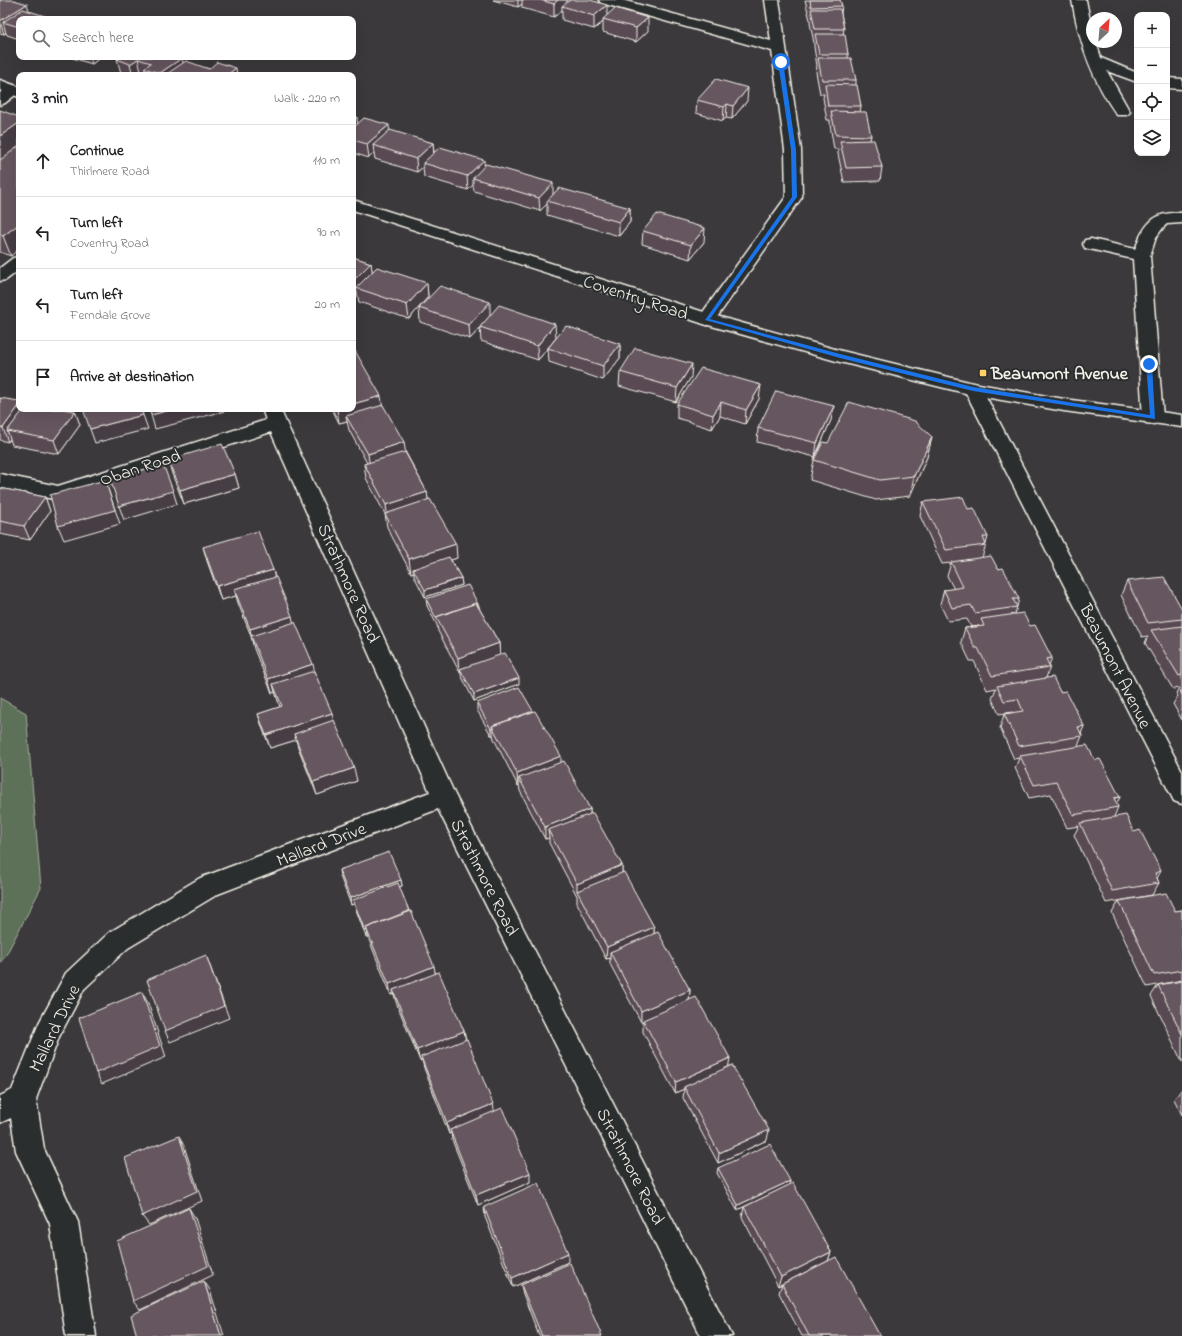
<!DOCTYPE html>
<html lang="en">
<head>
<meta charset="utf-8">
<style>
	:root { --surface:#fff; --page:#f6f6f6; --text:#202124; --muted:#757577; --line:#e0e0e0 }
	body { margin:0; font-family:"Indie Flower",sans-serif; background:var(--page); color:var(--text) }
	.controls { position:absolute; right:12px; top:12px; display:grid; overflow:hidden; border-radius:8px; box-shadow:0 4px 16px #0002 }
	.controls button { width:36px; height:36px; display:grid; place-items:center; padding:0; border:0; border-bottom:1px solid var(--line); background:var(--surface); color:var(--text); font:20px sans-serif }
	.compass { position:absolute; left:1086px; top:12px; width:36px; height:36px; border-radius:50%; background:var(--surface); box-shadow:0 4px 16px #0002; rotate:26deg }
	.stop { position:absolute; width:12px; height:12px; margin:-9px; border:3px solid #1a73e8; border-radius:50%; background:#fff }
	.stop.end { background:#1a73e8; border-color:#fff; box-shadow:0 1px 4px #0008 }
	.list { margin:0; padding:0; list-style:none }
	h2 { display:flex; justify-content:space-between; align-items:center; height:52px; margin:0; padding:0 16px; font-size:17px }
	h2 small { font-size:13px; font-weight:400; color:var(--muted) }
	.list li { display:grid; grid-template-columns:26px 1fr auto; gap:12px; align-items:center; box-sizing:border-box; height:72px; padding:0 16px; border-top:1px solid var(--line) }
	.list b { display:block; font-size:15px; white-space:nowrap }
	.list p { margin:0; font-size:13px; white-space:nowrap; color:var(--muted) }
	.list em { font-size:13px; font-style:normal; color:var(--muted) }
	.icon { flex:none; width:22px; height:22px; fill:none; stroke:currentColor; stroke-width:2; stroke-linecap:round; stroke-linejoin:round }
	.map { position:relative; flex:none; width:1182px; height:1336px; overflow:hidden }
	.search { position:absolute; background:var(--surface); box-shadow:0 4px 16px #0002; left:16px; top:16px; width:340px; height:44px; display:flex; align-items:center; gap:10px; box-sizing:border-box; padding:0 14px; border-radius:8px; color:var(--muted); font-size:15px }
	.panel { position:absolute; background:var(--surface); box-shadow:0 4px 16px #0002; left:16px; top:72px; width:340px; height:340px; border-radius:8px }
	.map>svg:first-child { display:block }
	.green { fill:#5d6f58; stroke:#a8b0a0 }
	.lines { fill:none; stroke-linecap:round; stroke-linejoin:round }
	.lane-casing { stroke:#f4f1e8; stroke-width:3 }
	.street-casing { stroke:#f4f1e8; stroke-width:3 }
	.secondary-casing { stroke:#f4f1e8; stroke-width:3 }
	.lane { fill:#2a2d2e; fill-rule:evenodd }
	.street { fill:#2a2d2e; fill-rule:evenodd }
	.secondary { fill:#2a2d2e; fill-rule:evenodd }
	.wall { fill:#584a53; stroke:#f4f1e8 }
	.shaded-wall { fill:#473c44; stroke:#f4f1e8 }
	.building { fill:#665661; stroke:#f4f1e8 }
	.route { fill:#1a73e8 }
	.poi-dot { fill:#ffd166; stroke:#2a2d2e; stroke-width:1.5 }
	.labels { text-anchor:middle; stroke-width:4; stroke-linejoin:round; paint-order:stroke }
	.street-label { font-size:18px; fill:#f4f1e8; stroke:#2a2d2e }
	.poi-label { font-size:18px; font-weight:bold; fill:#f4f1e8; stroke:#2a2d2e; text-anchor:start }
</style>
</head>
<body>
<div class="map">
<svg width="1182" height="1336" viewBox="0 0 1182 1336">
	<rect width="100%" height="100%" fill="#3c393d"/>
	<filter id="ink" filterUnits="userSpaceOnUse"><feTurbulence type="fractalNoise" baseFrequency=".025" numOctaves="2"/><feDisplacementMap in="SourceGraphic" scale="8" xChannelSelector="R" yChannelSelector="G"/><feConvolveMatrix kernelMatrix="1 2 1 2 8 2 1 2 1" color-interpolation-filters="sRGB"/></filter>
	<g filter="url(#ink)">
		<path class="green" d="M 0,698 L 26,713 L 41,888 L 6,955 L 0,963 Z"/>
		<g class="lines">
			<defs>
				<path id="lane" d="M 13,85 L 18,87 L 19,92 L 5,103 L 0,105 L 0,93 L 8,87 Z
					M 1175,213 L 1182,213 L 1182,223 L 1167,224 C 1157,232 1157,244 1142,241 L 1140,237 C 1148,221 1157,213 1175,213 Z
					M 19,257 L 19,270 L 6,280 L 0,281 L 0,268 L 13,258 Z"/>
				<path id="street" d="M 599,0 L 622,0 L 771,41 L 765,0 L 779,0 L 801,150 L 802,197 L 713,323 L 707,325 L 701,323 L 698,319 L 786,197 L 785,150 L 772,51 L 601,3 Z
					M 1072,0 L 1086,0 L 1092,31 L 1092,42 L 1096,42 L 1101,58 L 1137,73 L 1137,82 L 1107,71 L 1130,112 L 1127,115 L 1117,115 C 1092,80 1079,42 1072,0 Z
					M 1167,78 L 1182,79 L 1182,89 L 1167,88 Z
					M 1148,232 L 1154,233 L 1156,237 L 1150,256 L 1163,418 L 1160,423 L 1153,424 L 1146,423 L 1143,418 L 1133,259 L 1085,248 L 1083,244 L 1085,240 L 1091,239 L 1135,249 L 1142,233 Z
					M 973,383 L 980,385 L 982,389 L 1182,771 L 1182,804 L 1174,801 L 964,389 L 966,385 Z
					M 262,409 L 280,409 L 455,795 L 732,1336 L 701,1336 L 438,809 L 218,894 L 128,948 L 84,989 L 59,1037 L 36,1099 L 44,1149 L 78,1222 L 96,1336 L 66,1336 L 50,1224 L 16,1151 L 11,1118 L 0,1123 L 0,1096 L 12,1090 L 39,1023 L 66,973 L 110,932 L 200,878 L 430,792 L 271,432 L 58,500 L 0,488 L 0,474 L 58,486 L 266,420 Z"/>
				<path id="secondary" d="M 0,80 L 19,87 L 19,97 L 0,90 Z
					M 353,200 L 713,315 L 842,351 L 973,383 L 1064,399 L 1182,415 L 1182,427 L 1064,411 L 973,395 L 840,362 L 701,323 L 353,210 Z"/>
			</defs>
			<use href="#lane" class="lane-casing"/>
			<use href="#street" class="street-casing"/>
			<use href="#secondary" class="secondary-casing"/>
			<use href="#lane" class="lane"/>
			<use href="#street" class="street"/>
			<use href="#secondary" class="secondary"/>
		</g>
		<path class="wall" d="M 0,0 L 29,11 L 19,19 L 19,39 L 7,35 L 6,33 L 4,34 L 0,33 Z
			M 493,0 L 567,0 L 567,3 L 607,15 L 648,31 L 636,42 L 603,32 L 603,22 L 594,29 L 562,20 L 562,10 L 554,17 L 522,8 L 522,4 L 518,7 Z
			M 805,0 L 840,0 L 842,6 L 841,13 L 844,29 L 843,34 L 848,54 L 848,58 L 856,80 L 856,85 L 861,106 L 860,112 L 871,136 L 870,140 L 882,167 L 880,181 L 844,182 L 838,154 L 838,149 L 834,149 L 830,125 L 830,120 L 827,120 L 823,98 L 824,94 L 820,94 L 816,72 L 817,66 L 814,47 L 814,43 L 810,23 L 810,20 Z
			M 69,57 L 101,57 L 92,64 Z
			M 121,57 L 183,63 L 237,75 L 146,75 L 146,74 L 141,72 L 137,75 L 127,75 L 121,73 L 117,59 Z
			M 697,100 L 747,101 L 732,119 L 726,118 L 723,121 L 696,113 Z
			M 0,110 L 11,256 L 0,252 Z
			M 353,116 L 357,124 L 389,131 L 433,143 L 434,152 L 484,165 L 553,194 L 630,208 L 630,222 L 619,236 L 547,215 L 547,204 L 540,211 L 474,191 L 473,185 L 468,190 L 424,177 L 423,167 L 417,172 L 375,159 L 374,153 L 369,158 L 353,153 Z
			M 643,231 L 704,242 L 690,259 L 642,244 Z
			M 353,257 L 371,263 L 372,272 L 427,283 L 428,297 L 409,319 L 359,302 L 357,293 L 353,297 Z
			M 419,308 L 490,315 L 556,338 L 538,360 L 481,341 L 480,328 L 470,339 L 420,322 Z
			M 620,344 L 620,358 L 603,380 L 549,362 L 548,348 Z
			M 620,372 L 691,377 L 676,402 L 619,386 Z
			M 0,398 L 19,409 L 75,411 L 80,425 L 59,454 L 12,445 L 10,439 L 8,442 L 0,440 Z
			M 759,399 L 745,424 L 720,416 L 712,429 L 677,418 L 677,404 Z
			M 382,405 L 406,453 L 427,492 L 428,500 L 457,558 L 451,560 L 461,578 L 462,585 L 425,597 L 414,576 L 414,572 L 411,573 L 387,527 L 385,514 L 366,478 L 364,464 L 367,463 L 349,430 L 347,421 L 339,423 L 332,409 L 353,409 Z
			M 834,406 L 831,420 L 815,457 L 828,443 L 932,437 L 927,457 L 910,496 L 876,500 L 810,480 L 814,460 L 815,457 L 757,442 L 758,428 Z
			M 168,460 L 235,474 L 239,488 L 184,504 L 172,474 Z
			M 0,488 L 45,497 L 50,511 L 30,540 L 0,534 Z
			M 923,502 L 968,509 L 988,537 L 982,558 L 998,569 L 1019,599 L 1015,614 L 1030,626 L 1052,658 L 1049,665 L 1050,667 L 1046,678 L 1060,692 L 1084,726 L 1081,733 L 1082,736 L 1078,746 L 1095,760 L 1120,797 L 1116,804 L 1118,807 L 1114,817 L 1157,878 L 1159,883 L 1152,895 L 1106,903 L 1074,835 L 1079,826 L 1067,828 L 1051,794 L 1029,798 L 1015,768 L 1019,758 L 1014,759 L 1000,728 L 1004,714 L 1013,713 L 1013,712 L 999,714 L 992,699 L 996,688 L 987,690 L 974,661 L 970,661 L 961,642 L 965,628 L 979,626 L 971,627 L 967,619 L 948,621 L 940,604 L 944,590 L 954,589 L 947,576 L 951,563 L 942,564 L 920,516 Z
			M 203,547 L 273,570 L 275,577 L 293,622 L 314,671 L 357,781 L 317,795 L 298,747 L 296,740 L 270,748 L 262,727 L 258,714 L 280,707 L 275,692 L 272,693 L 254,649 L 251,636 L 238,603 L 236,596 L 221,600 L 207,561 Z
			M 1127,581 L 1182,609 L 1182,720 L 1173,704 L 1178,696 L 1176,693 L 1179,688 L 1173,689 L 1145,643 L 1148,636 L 1142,637 L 1121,595 Z
			M 426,599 L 479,606 L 480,610 L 499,643 L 500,655 L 519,684 L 474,701 L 461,675 L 461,671 L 459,671 L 438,631 L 437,625 L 427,606 Z
			M 477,703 L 561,762 L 590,809 L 590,814 L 622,865 L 622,873 L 654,927 L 654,934 L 690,990 L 689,1000 L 728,1067 L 767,1140 L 718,1163 L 683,1098 L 684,1089 L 675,1093 L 643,1032 L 643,1021 L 641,1022 L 610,964 L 610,958 L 606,959 L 577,903 L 577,896 L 549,843 L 549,838 L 545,839 L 520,791 L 519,785 L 518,786 L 494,739 L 493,735 L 491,735 L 477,710 Z
			M 339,870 L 401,880 L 402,886 L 399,887 L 436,974 L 464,1031 L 466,1039 L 494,1112 L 530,1182 L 478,1205 L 452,1140 L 451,1133 L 449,1134 L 424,1068 L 422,1060 L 420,1061 L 396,1002 L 394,994 L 391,995 L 369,940 L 368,936 L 366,937 L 354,904 L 351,905 L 340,876 Z
			M 1119,901 L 1175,911 L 1182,910 L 1182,980 L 1147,987 L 1112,913 Z
			M 1182,981 L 1182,1062 L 1151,996 L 1158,985 Z
			M 1182,1089 L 1182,1115 L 1174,1099 Z
			M 718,1168 L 790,1181 L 789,1185 L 831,1252 L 828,1261 L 880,1336 L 802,1336 L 779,1293 L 782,1284 L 778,1286 L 742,1217 L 744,1207 L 770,1195 L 737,1210 L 717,1173 Z
			M 484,1207 L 568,1262 L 513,1287 L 485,1217 Z
			M 521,1285 L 602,1336 L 539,1336 L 523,1294 Z"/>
		<path class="shaded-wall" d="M 518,0 L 522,0 L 522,4 L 518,7 Z
			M 558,0 L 567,0 L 567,6 L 562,6 L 562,10 L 554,17 L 554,4 Z
			M 27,4 L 31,17 L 3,22 L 6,33 L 4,34 L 0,21 Z
			M 607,5 L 607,18 L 603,19 L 603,22 L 594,29 L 594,16 Z
			M 648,18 L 648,31 L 636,42 L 636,28 Z
			M 90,57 L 101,57 L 92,64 Z
			M 182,58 L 185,71 L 179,75 L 161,75 L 160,73 Z
			M 138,59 L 141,72 L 137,75 L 133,75 L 130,64 Z
			M 236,68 L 237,75 L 227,75 Z
			M 748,88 L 747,101 L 732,119 L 733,106 Z
			M 727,104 L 726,118 L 723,121 L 724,107 Z
			M 357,117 L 358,131 L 353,136 L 353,120 Z
			M 19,123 L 19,147 L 0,161 L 0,136 Z
			M 389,125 L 390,138 L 373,145 L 374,153 L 369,158 L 367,144 Z
			M 433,143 L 434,157 L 423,163 L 423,167 L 417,172 L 416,159 Z
			M 484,160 L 485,174 L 473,178 L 473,185 L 468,190 L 467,176 Z
			M 553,183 L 553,197 L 547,201 L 547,204 L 540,211 L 539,198 Z
			M 630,208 L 630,222 L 619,236 L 619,222 Z
			M 19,224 L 19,249 L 11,256 L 3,236 Z
			M 705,228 L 704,242 L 690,259 L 691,245 Z
			M 371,263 L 373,277 L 356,288 L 357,293 L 353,297 L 353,281 Z
			M 427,283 L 428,297 L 409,319 L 407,305 Z
			M 490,302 L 490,316 L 480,327 L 480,328 L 470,339 L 469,325 Z
			M 555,324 L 556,338 L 538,360 L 537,346 Z
			M 620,344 L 620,358 L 603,380 L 603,366 Z
			M 692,364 L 691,377 L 676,402 L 677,388 Z
			M 761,385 L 759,399 L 745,424 L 746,410 Z
			M 381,396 L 383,410 L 346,416 L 347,421 L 339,423 L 337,409 L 353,409 L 353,404 Z
			M 721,402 L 720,416 L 712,429 L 713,415 Z
			M 19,406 L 19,409 L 25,409 L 7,431 L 10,439 L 8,442 L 3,428 Z
			M 834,406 L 831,420 L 815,457 L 817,443 Z
			M 174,409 L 225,409 L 225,411 L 155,429 L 151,415 Z
			M 75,411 L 80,425 L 59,454 L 54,440 Z
			M 143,415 L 148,429 L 95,443 L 90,429 Z
			M 932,437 L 927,457 L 910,496 L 914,476 Z
			M 404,442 L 406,456 L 370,468 L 368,454 Z
			M 235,474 L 239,488 L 184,504 L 180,490 Z
			M 105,480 L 120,524 L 64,540 L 58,526 Z
			M 173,491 L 177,504 L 124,520 L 119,506 Z
			M 427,492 L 429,506 L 388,519 L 386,505 Z
			M 45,497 L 50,511 L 30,540 L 24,526 Z
			M 456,544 L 457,558 L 415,572 L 413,569 L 414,572 L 411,573 L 409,559 Z
			M 273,570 L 276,584 L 234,589 L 236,596 L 221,600 L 217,586 Z
			M 461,578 L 462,585 L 425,597 L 425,590 Z
			M 292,616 L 295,630 L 253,643 L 250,629 Z
			M 499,643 L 500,657 L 460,669 L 461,671 L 459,671 L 458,658 Z
			M 313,664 L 316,678 L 273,684 L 275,692 L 272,693 L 268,679 Z
			M 519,678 L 519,684 L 474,701 L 474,694 Z
			M 332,713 L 335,727 L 294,734 L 296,740 L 270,748 L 266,735 Z
			M 1084,726 L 1080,736 L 1078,727 Z
			M 493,728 L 493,735 L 491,735 L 491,729 Z
			M 561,756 L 561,769 L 519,778 L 519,785 L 518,786 L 517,773 Z
			M 354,768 L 357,781 L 317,795 L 313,782 Z
			M 1120,797 L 1114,808 L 1114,798 Z
			M 590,809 L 590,822 L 548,830 L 549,838 L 545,839 L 545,827 Z
			M 622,865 L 622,878 L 577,891 L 577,884 Z
			M 1161,871 L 1154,884 L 1155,873 Z
			M 401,880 L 402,886 L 354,903 L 353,900 L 354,904 L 351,905 L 350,898 Z
			M 654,927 L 654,939 L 610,952 L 610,958 L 606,959 L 607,947 Z
			M 367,930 L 368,936 L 366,937 L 365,931 Z
			M 206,955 L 229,1018 L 170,1042 L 165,1031 Z
			M 434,966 L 436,978 L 393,990 L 394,994 L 391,995 L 389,984 Z
			M 690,990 L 689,1001 L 641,1022 L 641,1011 Z
			M 142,992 L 148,1003 L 166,1057 L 102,1084 L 96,1073 Z
			M 464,1031 L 466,1042 L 421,1057 L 422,1060 L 420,1061 L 417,1050 Z
			M 730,1058 L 728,1069 L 684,1087 L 684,1089 L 675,1093 L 676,1082 Z
			M 493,1104 L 495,1115 L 450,1130 L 451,1133 L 449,1134 L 447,1123 Z
			M 769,1130 L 767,1140 L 718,1163 L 719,1153 Z
			M 179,1136 L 184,1146 L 202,1201 L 149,1225 L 142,1216 Z
			M 530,1173 L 530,1182 L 478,1205 L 476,1195 Z
			M 790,1181 L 789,1186 L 737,1210 L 738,1205 Z
			M 189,1208 L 195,1218 L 213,1275 L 140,1310 L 133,1301 Z
			M 831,1252 L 828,1261 L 778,1286 L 781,1277 Z
			M 568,1253 L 568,1262 L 513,1287 L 512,1278 Z
			M 204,1281 L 210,1290 L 224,1336 L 221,1336 Z"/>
		<path class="building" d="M 0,0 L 14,0 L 27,4 L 0,21 Z
			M 540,0 L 558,0 L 554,4 Z
			M 570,0 L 590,0 L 607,5 L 594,16 L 562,6 Z
			M 810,0 L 840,0 L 842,6 L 811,7 Z
			M 615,8 L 648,18 L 636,28 L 603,19 Z
			M 23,9 L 54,19 L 19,19 L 19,27 L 3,22 Z
			M 811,9 L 840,9 L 844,29 L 815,29 Z
			M 815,34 L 845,34 L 848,54 L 819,54 Z
			M 121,57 L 180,57 L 182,58 L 160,73 L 144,68 L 151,63 L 138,59 L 130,64 L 117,59 Z
			M 818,58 L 851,58 L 856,80 L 822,80 Z
			M 186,61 L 209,69 L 217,62 L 236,68 L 227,75 L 165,75 Z
			M 716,79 L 748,88 L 733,106 L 727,104 L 724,107 L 697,100 Z
			M 825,84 L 857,85 L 861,106 L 828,106 Z
			M 0,110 L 19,117 L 19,123 L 0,136 Z
			M 831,111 L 866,112 L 871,136 L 836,135 Z
			M 353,116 L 357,117 L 353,120 Z
			M 364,118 L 389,125 L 367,144 L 353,140 L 353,128 Z
			M 390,130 L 433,143 L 416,159 L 373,145 Z
			M 874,140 L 882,167 L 846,168 L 840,141 Z
			M 19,146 L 19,224 L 3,236 L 0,234 L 0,160 Z
			M 440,147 L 484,160 L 467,176 L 423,163 Z
			M 486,164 L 553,183 L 539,198 L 473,178 Z
			M 559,188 L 630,208 L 619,222 L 547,201 Z
			M 657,214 L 705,228 L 691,245 L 643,231 Z
			M 353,257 L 371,263 L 353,281 Z
			M 377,267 L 427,283 L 407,305 L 356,288 Z
			M 440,286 L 490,302 L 469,325 L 419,308 Z
			M 499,305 L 555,324 L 537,346 L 480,327 Z
			M 566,326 L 620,344 L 603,366 L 548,348 Z
			M 635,348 L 692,364 L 677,388 L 620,372 Z
			M 353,349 L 354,349 L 381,396 L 353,404 Z
			M 701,368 L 761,385 L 746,410 L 721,402 L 713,415 L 677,404 Z
			M 776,391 L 834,406 L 817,443 L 758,428 Z
			M 0,398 L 19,401 L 19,406 L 3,428 L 0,427 Z
			M 849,402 L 915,421 L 932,437 L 914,476 L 880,480 L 814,460 L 823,442 L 828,443 Z
			M 383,405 L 404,442 L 368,454 L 346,416 Z
			M 24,409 L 62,409 L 75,411 L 54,440 L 7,431 Z
			M 83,409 L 141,409 L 143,415 L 90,429 Z
			M 149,409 L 174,409 L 151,415 Z
			M 222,444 L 235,474 L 180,490 L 168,460 Z
			M 405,452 L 427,492 L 386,505 L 364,464 Z
			M 163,464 L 173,491 L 119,506 L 110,479 Z
			M 105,480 L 115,510 L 58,526 L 50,495 Z
			M 0,488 L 45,497 L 24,526 L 0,521 Z
			M 963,497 L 968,509 L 974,508 L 988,537 L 983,537 L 986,545 L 946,550 L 923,502 Z
			M 430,499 L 456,544 L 409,559 L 385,514 Z
			M 258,531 L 273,570 L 217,586 L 203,547 Z
			M 991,556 L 998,569 L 1003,568 L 1019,599 L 1013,599 L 1017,607 L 975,613 L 971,605 L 952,608 L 944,590 L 963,587 L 951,562 Z
			M 449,557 L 461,578 L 425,590 L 413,569 Z
			M 276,577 L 292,616 L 250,629 L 234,589 Z
			M 1164,577 L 1182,609 L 1182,619 L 1148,623 L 1127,581 Z
			M 468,585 L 479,606 L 478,606 L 476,603 L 436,617 L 436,618 L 426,599 Z
			M 476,603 L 499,643 L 458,658 L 436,617 Z
			M 1023,613 L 1030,626 L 1035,625 L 1052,658 L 1046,659 L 1050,667 L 992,676 L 978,648 L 975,648 L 965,628 L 984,626 L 981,619 Z
			M 295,622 L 313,664 L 268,679 L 251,636 Z
			M 1182,626 L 1182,675 L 1179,676 L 1151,630 Z
			M 505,653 L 519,678 L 474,694 L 460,669 Z
			M 314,671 L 332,713 L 266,735 L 258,714 L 282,706 L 273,684 Z
			M 1053,677 L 1060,692 L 1066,691 L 1084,726 L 1078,727 L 1082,736 L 1019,746 L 1004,714 L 1023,711 L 1018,699 L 1004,701 L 997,686 Z
			M 519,687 L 533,711 L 492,726 L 493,728 L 491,729 L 477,703 Z
			M 1180,691 L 1182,691 L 1182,695 Z
			M 535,711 L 561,756 L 517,773 L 492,726 Z
			M 334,720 L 354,768 L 313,782 L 294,734 Z
			M 1087,745 L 1095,760 L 1100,759 L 1120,797 L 1114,798 L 1118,807 L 1073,815 L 1056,781 L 1034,785 L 1020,756 Z
			M 564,761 L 590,809 L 545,827 L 519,778 Z
			M 593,813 L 622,865 L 577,884 L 548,830 Z
			M 1126,815 L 1134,832 L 1140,830 L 1161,871 L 1155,873 L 1159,883 L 1112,891 L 1080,823 Z
			M 389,852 L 401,880 L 350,898 L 339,870 Z
			M 624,872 L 654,927 L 607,947 L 577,891 Z
			M 398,883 L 409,911 L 366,928 L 367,930 L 365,931 L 353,900 Z
			M 1166,893 L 1175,911 L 1182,910 L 1182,970 L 1154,975 L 1119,901 Z
			M 411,911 L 434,966 L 389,984 L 366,928 Z
			M 658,932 L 690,990 L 641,1011 L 610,952 Z
			M 206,955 L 224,1006 L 165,1031 L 147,980 Z
			M 439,972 L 464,1031 L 417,1050 L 393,990 Z
			M 1182,981 L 1182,1034 L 1158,985 Z
			M 142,992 L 160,1046 L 96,1073 L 79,1018 Z
			M 696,997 L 730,1058 L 676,1082 L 643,1020 Z
			M 467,1039 L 493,1104 L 447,1123 L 421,1057 Z
			M 732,1065 L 769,1130 L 719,1153 L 684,1087 Z
			M 502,1108 L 530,1173 L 476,1195 L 450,1130 Z
			M 179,1136 L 197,1191 L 142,1216 L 125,1158 Z
			M 770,1144 L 790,1181 L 738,1205 L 718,1168 Z
			M 538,1183 L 568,1253 L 512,1278 L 484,1207 Z
			M 793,1183 L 831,1252 L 781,1277 L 744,1207 Z
			M 189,1208 L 208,1266 L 133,1301 L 117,1241 Z
			M 836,1257 L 880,1336 L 809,1336 L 782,1284 Z
			M 570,1263 L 602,1336 L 542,1336 L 521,1285 Z
			M 204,1281 L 221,1336 L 137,1336 L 131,1315 Z"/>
	</g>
	<path class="route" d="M 781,61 L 783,62 L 796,150 L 797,197 L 710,319 L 840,354 L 973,387 L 1150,415 L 1146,364 L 1149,362 L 1152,364 L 1155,419 L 973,391 L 840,358 L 705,320 L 792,197 L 791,150 L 778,62 Z"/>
	<rect class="poi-dot" x="979" y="369" width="8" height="8" rx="2"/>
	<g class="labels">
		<g class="street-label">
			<text transform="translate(636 297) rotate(18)" y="6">Coventry Road</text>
			<text transform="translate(140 467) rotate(-18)" y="6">Oban Road</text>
			<text transform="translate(349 583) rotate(66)" y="6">Strathmore Road</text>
			<text transform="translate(1116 666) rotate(63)" y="6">Beaumont Avenue</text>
			<text transform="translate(321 844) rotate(-21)" y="6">Mallard Drive</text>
			<text transform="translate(485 877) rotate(63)" y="6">Strathmore Road</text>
			<text transform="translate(54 1028) rotate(-64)" y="6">Mallard Drive</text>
			<text transform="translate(631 1166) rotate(63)" y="6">Strathmore Road</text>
		</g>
		<g class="poi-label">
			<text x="991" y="379">Beaumont Avenue</text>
		</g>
	</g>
</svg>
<div class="controls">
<button>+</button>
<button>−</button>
<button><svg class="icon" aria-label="locate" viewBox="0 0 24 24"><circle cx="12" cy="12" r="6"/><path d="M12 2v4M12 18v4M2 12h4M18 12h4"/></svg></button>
<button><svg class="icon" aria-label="layers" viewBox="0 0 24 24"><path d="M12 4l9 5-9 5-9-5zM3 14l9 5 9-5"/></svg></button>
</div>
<svg class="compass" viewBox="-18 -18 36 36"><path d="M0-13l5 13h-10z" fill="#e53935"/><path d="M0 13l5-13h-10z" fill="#757577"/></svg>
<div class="stop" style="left:781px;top:62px"></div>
<div class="stop end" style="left:1149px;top:364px"></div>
<div class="search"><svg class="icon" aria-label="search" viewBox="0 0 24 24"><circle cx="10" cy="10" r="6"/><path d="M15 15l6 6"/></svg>Search here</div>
<section class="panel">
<h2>3 min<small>Walk · 220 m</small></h2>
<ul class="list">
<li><svg class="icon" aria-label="ahead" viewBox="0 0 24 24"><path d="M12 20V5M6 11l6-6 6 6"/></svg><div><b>Continue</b><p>Thirlmere Road</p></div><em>110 m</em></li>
<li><svg class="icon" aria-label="left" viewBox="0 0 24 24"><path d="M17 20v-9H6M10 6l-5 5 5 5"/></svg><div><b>Turn left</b><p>Coventry Road</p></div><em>90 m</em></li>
<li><svg class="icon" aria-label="left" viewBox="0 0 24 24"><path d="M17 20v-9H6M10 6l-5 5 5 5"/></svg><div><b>Turn left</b><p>Ferndale Grove</p></div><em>20 m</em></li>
<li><svg class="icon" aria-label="arrive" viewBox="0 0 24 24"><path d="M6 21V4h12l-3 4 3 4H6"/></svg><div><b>Arrive at destination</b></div></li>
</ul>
</section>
</div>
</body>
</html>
